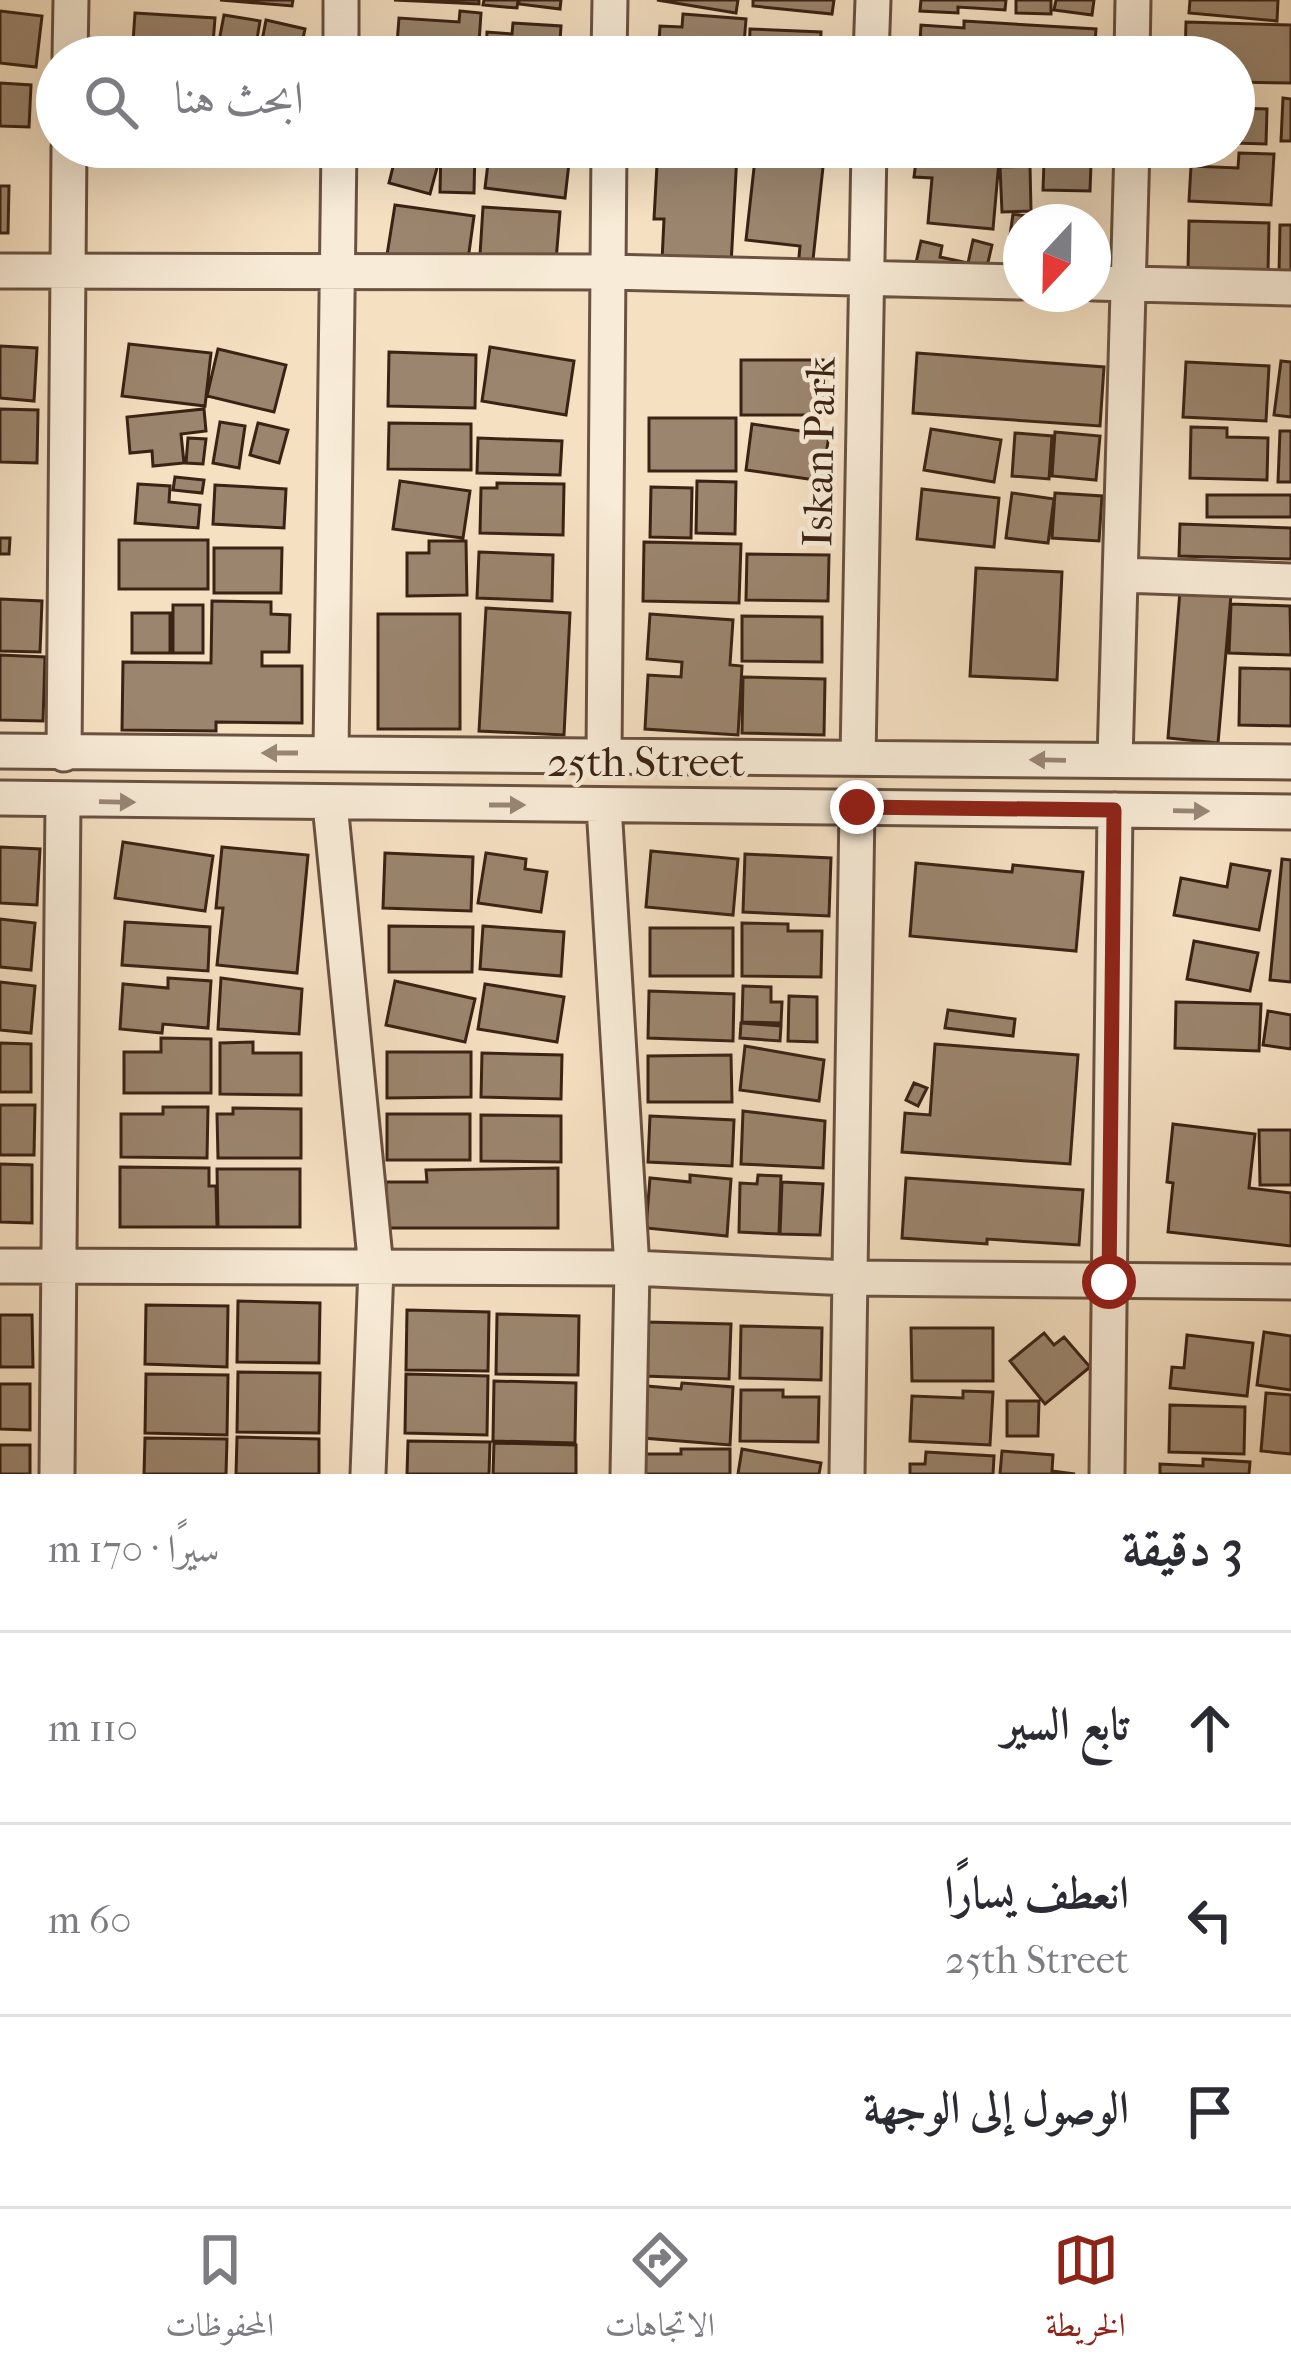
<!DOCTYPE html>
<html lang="ar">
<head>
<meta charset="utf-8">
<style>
	:root { --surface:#fff; --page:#f2f2f3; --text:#2b2b33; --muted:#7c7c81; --line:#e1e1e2; --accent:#8f2418 }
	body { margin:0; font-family:"IM FELL French Canon",Amiri,serif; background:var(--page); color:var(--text); direction:rtl }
	.compass { position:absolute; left:1003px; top:204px; width:108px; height:108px; border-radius:50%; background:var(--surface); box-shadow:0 12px 48px #0002; rotate:202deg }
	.stop { position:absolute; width:36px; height:36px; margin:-27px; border:9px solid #8f2418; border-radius:50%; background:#fff }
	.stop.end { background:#8f2418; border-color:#fff; box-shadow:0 3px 12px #0008 }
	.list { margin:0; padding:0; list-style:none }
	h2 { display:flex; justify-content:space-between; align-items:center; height:156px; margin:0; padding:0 48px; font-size:51px }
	h2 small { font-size:39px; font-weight:400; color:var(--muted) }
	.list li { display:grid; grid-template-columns:78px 1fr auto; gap:36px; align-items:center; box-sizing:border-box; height:192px; padding:0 48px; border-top:3px solid var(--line) }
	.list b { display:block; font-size:45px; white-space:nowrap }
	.list p { margin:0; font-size:39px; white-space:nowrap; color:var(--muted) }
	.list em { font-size:39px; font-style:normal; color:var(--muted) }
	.icon { flex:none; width:66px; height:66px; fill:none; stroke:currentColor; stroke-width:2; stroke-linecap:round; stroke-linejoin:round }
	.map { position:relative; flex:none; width:1291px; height:1474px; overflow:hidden; direction:ltr }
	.search { position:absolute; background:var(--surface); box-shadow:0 12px 48px #0002; left:36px; right:36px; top:36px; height:132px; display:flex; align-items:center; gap:30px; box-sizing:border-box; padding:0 42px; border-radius:66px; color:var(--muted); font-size:45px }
	.sheet { height:732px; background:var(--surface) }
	nav { display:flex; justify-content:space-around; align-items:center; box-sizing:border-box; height:168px; border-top:3px solid var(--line); background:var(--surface); font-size:33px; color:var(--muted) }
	nav a { display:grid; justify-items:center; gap:6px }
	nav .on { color:var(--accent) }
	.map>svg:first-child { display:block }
	.building { fill:#9b856e; stroke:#3a2214; stroke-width:3 }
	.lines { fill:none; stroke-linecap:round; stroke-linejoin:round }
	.street-casing { stroke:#695240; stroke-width:39 }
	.street { stroke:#f8ebd7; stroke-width:33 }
	.oneway { fill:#998676 }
	.route { stroke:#8f2418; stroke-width:15 }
	.labels { text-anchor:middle; stroke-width:9; stroke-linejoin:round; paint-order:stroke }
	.street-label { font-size:42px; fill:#3a2214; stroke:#f8ebd7 }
</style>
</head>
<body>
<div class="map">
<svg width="1291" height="1474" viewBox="0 0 1291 1474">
	<rect width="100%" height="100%" fill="#f5e0c2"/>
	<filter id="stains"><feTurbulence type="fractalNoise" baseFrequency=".00167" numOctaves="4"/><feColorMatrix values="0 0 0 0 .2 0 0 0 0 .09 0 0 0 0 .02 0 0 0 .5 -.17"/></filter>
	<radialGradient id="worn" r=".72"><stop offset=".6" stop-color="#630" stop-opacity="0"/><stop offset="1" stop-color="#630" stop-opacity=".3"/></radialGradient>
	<path class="building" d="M 220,0 L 293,0 L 292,6 Z
		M 394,0 L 479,0 L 479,4 Z
		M 484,0 L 518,0 L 517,8 L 483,5 Z
		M 519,0 L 561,0 L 560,9 L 519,4 Z
		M 657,0 L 738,0 L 736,13 Z
		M 753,0 L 834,0 L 832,14 L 753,6 Z
		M 921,0 L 1006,0 L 1005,10 L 958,7 L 958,13 L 920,11 Z
		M 1016,0 L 1051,0 L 1051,14 L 1016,13 Z
		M 1056,0 L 1094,0 L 1092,15 L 1054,10 Z
		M 1190,0 L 1278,0 L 1277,21 L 1189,13 Z
		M 0,11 L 42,16 L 36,67 L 0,63 Z
		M 460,11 L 481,13 L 478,57 L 396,57 L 399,18 L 459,22 Z
		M 135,13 L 215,18 L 212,57 L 132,57 Z
		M 683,14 L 746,19 L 743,57 L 658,57 L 660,26 L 682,27 Z
		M 224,15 L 260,21 L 254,57 L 216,57 Z
		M 266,20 L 305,29 L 299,57 L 259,57 Z
		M 964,21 L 1096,29 L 1094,57 L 919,57 L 921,25 L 964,28 Z
		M 1186,22 L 1291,25 L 1291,83 L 1234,82 L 1234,57 L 1185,57 Z
		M 513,23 L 561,26 L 559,57 L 486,57 L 487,32 L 512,34 Z
		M 750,29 L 821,32 L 820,57 L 749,57 Z
		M 0,83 L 31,85 L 29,127 L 0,126 Z
		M 1283,98 L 1291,99 L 1291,141 L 1281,141 Z
		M 1234,108 L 1267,109 L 1266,144 L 1234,143 Z
		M 398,147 L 441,153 L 430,194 L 389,183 Z
		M 441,147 L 475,147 L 474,193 L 440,192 Z
		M 490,147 L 534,147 L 532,158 L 569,163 L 565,198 L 485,188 Z
		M 658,147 L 737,154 L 731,265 L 662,261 L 664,219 L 654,219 Z
		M 917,153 L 999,161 L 993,229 L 928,223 L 932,178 L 914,177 Z
		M 1239,153 L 1274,154 L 1271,205 L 1189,201 L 1191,166 L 1238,168 Z
		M 755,159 L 823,167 L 812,269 L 798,268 L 800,246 L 746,240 Z
		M 1044,162 L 1091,163 L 1090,191 L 1043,190 Z
		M 1030,166 L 1031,211 L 1002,212 L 1000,167 Z
		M 0,186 L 9,186 L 8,233 L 0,233 Z
		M 395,205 L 474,216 L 467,267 L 387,255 Z
		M 483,207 L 560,212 L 556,261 L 480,255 Z
		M 1013,214 L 1066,222 L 1021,222 L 1021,266 L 1006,264 Z
		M 1189,221 L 1269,223 L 1268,272 L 1188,270 Z
		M 1280,225 L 1291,225 L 1291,275 L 1279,274 Z
		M 973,240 L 992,245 L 986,271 L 915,267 L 921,241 L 942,246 L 940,257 L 968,263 Z
		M 129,344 L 211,353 L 205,406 L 122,396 Z
		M 0,346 L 37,348 L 34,401 L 0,398 Z
		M 490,347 L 574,361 L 566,415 L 482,401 Z
		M 218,349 L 286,365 L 274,412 L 207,396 Z
		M 389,352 L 476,355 L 475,408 L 388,406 Z
		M 917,353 L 1104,367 L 1100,426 L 913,413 Z
		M 741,360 L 823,360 L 824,415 L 741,415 Z
		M 1281,361 L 1291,362 L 1291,417 L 1274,415 Z
		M 1186,362 L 1269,366 L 1266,421 L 1183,417 Z
		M 0,409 L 38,410 L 37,463 L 0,462 Z
		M 204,409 L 206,431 L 181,434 L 184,463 L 153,466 L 152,451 L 130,453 L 127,417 Z
		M 649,418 L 736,418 L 736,471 L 649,471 Z
		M 220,422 L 245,426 L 239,468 L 213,463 Z
		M 258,423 L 288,430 L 279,463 L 250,455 Z
		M 389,423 L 471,424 L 471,470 L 388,469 Z
		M 752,424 L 829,435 L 822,481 L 746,470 Z
		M 1191,427 L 1227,428 L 1227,437 L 1268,438 L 1267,480 L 1190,478 Z
		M 931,429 L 1001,440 L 994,482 L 924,470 Z
		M 1280,431 L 1291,431 L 1291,482 L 1278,482 Z
		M 1055,432 L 1100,436 L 1096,480 L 1052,476 Z
		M 1015,433 L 1052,436 L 1049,479 L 1012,476 Z
		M 188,438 L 206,439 L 203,464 L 186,463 Z
		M 478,438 L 562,441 L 560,475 L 477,473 Z
		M 175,477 L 204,480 L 202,493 L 173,490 Z
		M 400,481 L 470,491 L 463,538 L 393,529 Z
		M 697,481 L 736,482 L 735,534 L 696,533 Z
		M 497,483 L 564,484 L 563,535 L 480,533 L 481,488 L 497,488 Z
		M 138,484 L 170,486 L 169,502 L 200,505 L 198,528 L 135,523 Z
		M 215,485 L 286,489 L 284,528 L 213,524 Z
		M 651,487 L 692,488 L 691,538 L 650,537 Z
		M 922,489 L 999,498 L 994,547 L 917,539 Z
		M 1012,493 L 1054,499 L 1048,543 L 1006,538 Z
		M 1055,493 L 1102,496 L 1099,541 L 1052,538 Z
		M 1207,495 L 1291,495 L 1291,517 L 1207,517 Z
		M 1180,524 L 1291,528 L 1291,559 L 1179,556 Z
		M 0,538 L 10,538 L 9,554 L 0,554 Z
		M 119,540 L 208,540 L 208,589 L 119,589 Z
		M 429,541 L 466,541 L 467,595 L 407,596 L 407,553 L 429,553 Z
		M 644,542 L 741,544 L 739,603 L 643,601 Z
		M 214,548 L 282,548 L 281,593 L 214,593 Z
		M 479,552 L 553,555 L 552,601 L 477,598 Z
		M 747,554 L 829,555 L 828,601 L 746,600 Z
		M 976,568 L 1062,572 L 1057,680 L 970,676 Z
		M 1180,591 L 1231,595 L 1218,743 L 1168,738 Z
		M 0,599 L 42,601 L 40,652 L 0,651 Z
		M 212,601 L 271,602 L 271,614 L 290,615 L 289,652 L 262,652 L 262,666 L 302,666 L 302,723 L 216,722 L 216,731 L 122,730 L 123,662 L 211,663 Z
		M 1231,604 L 1290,606 L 1291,655 L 1229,653 Z
		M 173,605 L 203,605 L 203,653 L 173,653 Z
		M 486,608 L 570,613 L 564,735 L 479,731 Z
		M 132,613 L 170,613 L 170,653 L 132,653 Z
		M 378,614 L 460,614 L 460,729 L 378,729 Z
		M 650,614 L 733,620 L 730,665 L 742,666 L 738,735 L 645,729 L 648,675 L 681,677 L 682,662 L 647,659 Z
		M 742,616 L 822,617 L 822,662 L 742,661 Z
		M 0,655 L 45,657 L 43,721 L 0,720 Z
		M 1240,668 L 1291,669 L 1291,726 L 1239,725 Z
		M 743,677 L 825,679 L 824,735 L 742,733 Z
		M 123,842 L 213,856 L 205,911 L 115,898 Z
		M 0,847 L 40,849 L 37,905 L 0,903 Z
		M 222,847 L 308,855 L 297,973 L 217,965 L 223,908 L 216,908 Z
		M 651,851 L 738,859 L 733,915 L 646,907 Z
		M 385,853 L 473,857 L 471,911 L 383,908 Z
		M 486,853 L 526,859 L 525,869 L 547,872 L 541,912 L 478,903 Z
		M 745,854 L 831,858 L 829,916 L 743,912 Z
		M 1282,859 L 1291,860 L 1291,982 L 1270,980 Z
		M 916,863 L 1012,872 L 1013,865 L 1083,872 L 1076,951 L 910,936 Z
		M 1231,864 L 1270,871 L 1259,930 L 1174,915 L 1181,878 L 1227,887 Z
		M 0,919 L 35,923 L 31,970 L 0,967 Z
		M 125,922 L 210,927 L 208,971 L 122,965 Z
		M 742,923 L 788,924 L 788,931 L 822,931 L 821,977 L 742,976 Z
		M 389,926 L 473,927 L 472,972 L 389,972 Z
		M 483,926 L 564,932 L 561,976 L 480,969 Z
		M 650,928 L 733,928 L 733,976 L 650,976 Z
		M 1194,941 L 1258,953 L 1250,991 L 1187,979 Z
		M 168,978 L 211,981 L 208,1028 L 163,1024 L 162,1033 L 120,1029 L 123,984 L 168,988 Z
		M 221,978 L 302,989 L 299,1034 L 218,1029 Z
		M 395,981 L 475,999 L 465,1042 L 386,1025 Z
		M 0,982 L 35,986 L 31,1033 L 0,1030 Z
		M 485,984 L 564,997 L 557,1042 L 478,1029 Z
		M 743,986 L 771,987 L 771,1002 L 782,1002 L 781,1023 L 742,1022 Z
		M 649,991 L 734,994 L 733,1041 L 648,1038 Z
		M 789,996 L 817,997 L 817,1042 L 788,1041 Z
		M 1176,1002 L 1261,1004 L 1259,1051 L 1175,1048 Z
		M 948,1010 L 1015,1019 L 1013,1036 L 945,1028 Z
		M 1268,1011 L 1291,1015 L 1291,1049 L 1263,1045 Z
		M 741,1023 L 781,1026 L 780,1041 L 740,1038 Z
		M 161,1038 L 211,1039 L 211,1093 L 124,1093 L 124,1052 L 161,1052 Z
		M 253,1042 L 253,1053 L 301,1053 L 301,1095 L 220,1094 L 220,1043 Z
		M 0,1043 L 31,1044 L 31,1092 L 0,1092 Z
		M 935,1044 L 1078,1055 L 1070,1164 L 902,1152 L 905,1113 L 930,1115 Z
		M 745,1046 L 824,1060 L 819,1101 L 740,1090 Z
		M 387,1052 L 471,1052 L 471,1097 L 387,1098 Z
		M 482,1053 L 562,1055 L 561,1099 L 481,1097 Z
		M 731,1055 L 732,1102 L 648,1102 L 648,1056 Z
		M 914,1083 L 927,1088 L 918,1106 L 906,1100 Z
		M 0,1105 L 35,1105 L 34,1155 L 0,1155 Z
		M 163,1107 L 208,1107 L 207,1158 L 121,1157 L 121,1114 L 163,1114 Z
		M 233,1108 L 301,1109 L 301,1158 L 218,1158 L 217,1114 L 233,1114 Z
		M 743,1111 L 825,1121 L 823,1168 L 741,1164 Z
		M 387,1114 L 470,1114 L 470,1160 L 387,1160 Z
		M 481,1115 L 561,1116 L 561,1162 L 481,1161 Z
		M 650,1116 L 734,1120 L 732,1166 L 648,1162 Z
		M 1173,1124 L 1255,1134 L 1249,1188 L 1291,1193 L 1291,1246 L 1168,1232 L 1173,1183 L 1167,1182 Z
		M 1259,1130 L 1291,1130 L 1291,1185 L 1260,1185 Z
		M 0,1164 L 32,1165 L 32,1223 L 0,1222 Z
		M 120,1167 L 209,1168 L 209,1186 L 216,1186 L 217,1227 L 120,1227 Z
		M 558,1168 L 558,1228 L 387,1228 L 386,1182 L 427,1182 L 426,1170 Z
		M 217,1169 L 300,1169 L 300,1227 L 218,1227 Z
		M 690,1175 L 731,1179 L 727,1236 L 646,1228 L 650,1178 L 690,1182 Z
		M 758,1175 L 781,1176 L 779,1234 L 739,1232 L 740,1183 L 757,1184 Z
		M 906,1178 L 1083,1190 L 1079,1245 L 987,1239 L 987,1244 L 902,1238 Z
		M 782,1182 L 823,1184 L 820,1235 L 780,1234 Z
		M 238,1301 L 320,1303 L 319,1363 L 237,1362 Z
		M 146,1305 L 228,1306 L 227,1367 L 145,1364 Z
		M 407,1310 L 489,1312 L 488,1371 L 406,1370 Z
		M 497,1314 L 579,1316 L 578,1375 L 496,1374 Z
		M 0,1315 L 32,1315 L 33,1367 L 0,1367 Z
		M 646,1322 L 731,1324 L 729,1379 L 644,1376 Z
		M 741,1326 L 822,1328 L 821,1380 L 740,1378 Z
		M 911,1328 L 993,1328 L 993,1381 L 912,1381 Z
		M 1264,1332 L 1291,1336 L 1291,1390 L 1257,1385 Z
		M 1044,1333 L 1054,1345 L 1064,1337 L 1090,1367 L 1045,1404 L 1010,1361 Z
		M 1187,1335 L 1253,1343 L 1247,1396 L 1170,1388 L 1172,1367 L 1184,1368 Z
		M 238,1372 L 320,1373 L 319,1433 L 237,1432 Z
		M 146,1374 L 228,1375 L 227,1435 L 145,1433 Z
		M 406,1374 L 488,1376 L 487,1435 L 405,1433 Z
		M 494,1381 L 576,1383 L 575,1443 L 493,1441 Z
		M 682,1383 L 733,1387 L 730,1445 L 643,1438 L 646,1386 L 681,1389 Z
		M 0,1384 L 30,1384 L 30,1430 L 0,1429 Z
		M 741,1390 L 783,1390 L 783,1397 L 819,1397 L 818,1442 L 740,1441 Z
		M 963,1391 L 993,1392 L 990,1445 L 910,1441 L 912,1396 L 963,1398 Z
		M 1266,1393 L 1291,1395 L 1291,1454 L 1261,1451 Z
		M 1007,1401 L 1039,1401 L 1038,1436 L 1007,1436 Z
		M 1170,1405 L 1245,1407 L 1244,1454 L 1169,1452 Z
		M 237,1437 L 319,1439 L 319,1474 L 236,1474 Z
		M 145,1438 L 227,1439 L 226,1474 L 144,1474 Z
		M 408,1441 L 490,1442 L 489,1474 L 407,1474 Z
		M 494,1443 L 576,1445 L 576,1474 L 493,1474 Z
		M 0,1445 L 30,1445 L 30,1474 L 0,1474 Z
		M 681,1449 L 730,1449 L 730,1474 L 643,1474 L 644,1454 L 681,1454 Z
		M 742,1449 L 821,1463 L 819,1474 L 738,1474 Z
		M 1002,1451 L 1053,1455 L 1052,1471 L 1075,1474 L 1000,1474 Z
		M 926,1452 L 994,1456 L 993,1474 L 910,1474 L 910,1464 L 925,1464 Z
		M 1203,1459 L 1250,1462 L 1249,1474 L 1160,1474 L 1160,1464 L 1203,1466 Z"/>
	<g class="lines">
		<defs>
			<path id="street" d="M 70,57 L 71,0
				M 341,57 L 341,0
				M 609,57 L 610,0
				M 871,57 L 873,0
				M 1132,57 L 1133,0
				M 0,271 L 608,272 L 1021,282
				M 1093,283 L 1291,288
				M 1121,575 L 1291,581
				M 0,751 L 1291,762
				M 331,753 L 339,147
				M 64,754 L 69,147
				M 604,756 L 609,147
				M 858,758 L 869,147
				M 1115,760 L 1132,147
				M 0,798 L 1291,812
				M 330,804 L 376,1268 L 368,1474
				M 604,806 L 632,1268 L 628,1474
				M 0,1266 L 632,1268 L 850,1278 L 1291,1282
				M 57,1474 L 63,801
				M 847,1474 L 857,807
				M 1107,1474 L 1115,810"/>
		</defs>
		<use href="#street" class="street-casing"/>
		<use href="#street" class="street"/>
	</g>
	<defs><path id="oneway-solid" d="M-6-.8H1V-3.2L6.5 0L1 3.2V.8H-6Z" transform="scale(3)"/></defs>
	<g class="oneway">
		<use href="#oneway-solid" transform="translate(280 753) rotate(180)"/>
		<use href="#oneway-solid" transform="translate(1048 760) rotate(-179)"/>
		<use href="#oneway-solid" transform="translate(117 802) rotate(1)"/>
		<use href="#oneway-solid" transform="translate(507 805)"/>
		<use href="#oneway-solid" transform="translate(1191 811) rotate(1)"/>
	</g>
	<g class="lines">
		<path class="route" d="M 857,807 L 1114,810 L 1109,1282"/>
	</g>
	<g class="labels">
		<g class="street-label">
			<text transform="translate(818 452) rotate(-89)" y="15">Iskan Park</text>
			<text x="646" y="776">25th Street</text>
		</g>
	</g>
	<rect width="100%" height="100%" filter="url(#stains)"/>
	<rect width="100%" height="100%" fill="url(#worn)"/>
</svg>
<svg class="compass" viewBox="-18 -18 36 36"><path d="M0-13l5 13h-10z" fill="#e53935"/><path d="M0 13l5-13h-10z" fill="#7c7c81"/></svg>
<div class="stop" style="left:1109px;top:1282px"></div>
<div class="stop end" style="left:857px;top:807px"></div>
<div class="search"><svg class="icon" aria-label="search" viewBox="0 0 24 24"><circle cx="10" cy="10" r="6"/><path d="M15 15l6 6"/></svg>ابحث هنا</div>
</div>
<section class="sheet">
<h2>3 دقيقة<small>سيرًا · 170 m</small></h2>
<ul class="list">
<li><svg class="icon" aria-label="ahead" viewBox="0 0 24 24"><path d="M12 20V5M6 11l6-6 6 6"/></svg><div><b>تابع السير</b></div><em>110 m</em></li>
<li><svg class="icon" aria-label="left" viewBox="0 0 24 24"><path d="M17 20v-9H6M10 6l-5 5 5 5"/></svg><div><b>انعطف يسارًا</b><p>25th Street</p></div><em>60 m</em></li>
<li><svg class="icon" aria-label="arrive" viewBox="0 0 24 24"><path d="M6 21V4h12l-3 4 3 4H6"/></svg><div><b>الوصول إلى الوجهة</b></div></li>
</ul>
</section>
<nav>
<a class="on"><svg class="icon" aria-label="map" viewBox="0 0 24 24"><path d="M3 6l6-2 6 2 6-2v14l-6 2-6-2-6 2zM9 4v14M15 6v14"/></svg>الخريطة</a>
<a><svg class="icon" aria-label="directions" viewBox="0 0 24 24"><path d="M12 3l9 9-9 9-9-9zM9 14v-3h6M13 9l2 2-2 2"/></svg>الاتجاهات</a>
<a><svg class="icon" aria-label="saved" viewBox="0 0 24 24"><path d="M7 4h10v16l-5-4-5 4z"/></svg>المحفوظات</a>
</nav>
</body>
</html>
